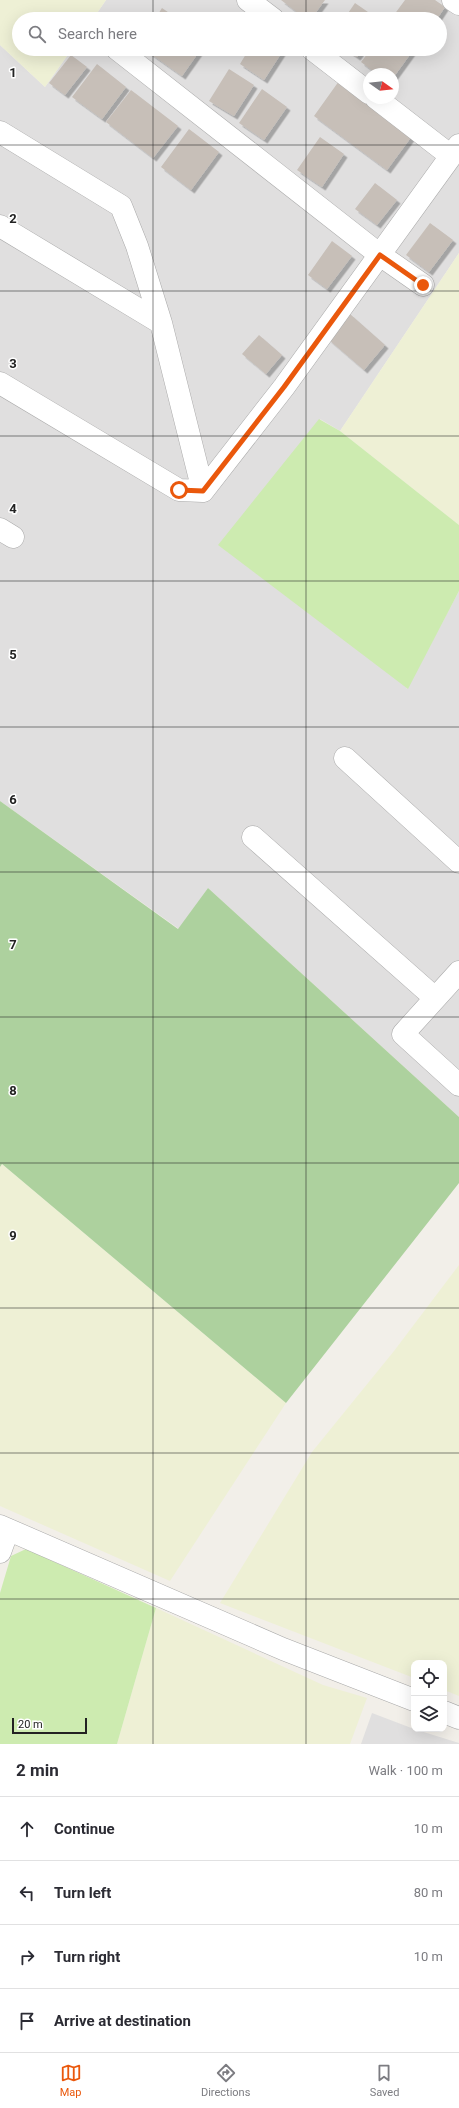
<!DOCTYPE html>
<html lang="en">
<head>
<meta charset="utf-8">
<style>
	:root { --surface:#fff; --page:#f7f7f7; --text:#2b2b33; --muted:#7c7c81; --line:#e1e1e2; --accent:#ea580c }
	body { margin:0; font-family:Roboto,sans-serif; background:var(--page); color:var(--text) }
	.controls { position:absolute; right:12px; bottom:12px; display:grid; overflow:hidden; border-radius:8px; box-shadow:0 4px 16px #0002 }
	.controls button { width:36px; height:36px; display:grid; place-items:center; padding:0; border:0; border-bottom:1px solid var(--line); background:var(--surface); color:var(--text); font:20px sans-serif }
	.compass { position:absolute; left:363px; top:68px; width:36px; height:36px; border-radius:50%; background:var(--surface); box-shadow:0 4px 16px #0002; rotate:105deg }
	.scale { position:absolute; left:12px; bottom:10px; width:75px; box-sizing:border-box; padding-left:4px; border:2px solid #222; border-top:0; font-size:11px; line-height:14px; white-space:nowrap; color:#222; -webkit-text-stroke:3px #fff; paint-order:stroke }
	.stop { position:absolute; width:12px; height:12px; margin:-9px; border:3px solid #ea580c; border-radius:50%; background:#fff }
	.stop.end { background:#ea580c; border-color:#fff; box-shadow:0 1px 4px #0008 }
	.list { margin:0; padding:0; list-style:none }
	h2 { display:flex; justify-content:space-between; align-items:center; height:52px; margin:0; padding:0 16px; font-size:17px }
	h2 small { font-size:13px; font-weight:400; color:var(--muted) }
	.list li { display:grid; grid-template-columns:26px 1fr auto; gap:12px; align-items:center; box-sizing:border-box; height:64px; padding:0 16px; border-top:1px solid var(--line) }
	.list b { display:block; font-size:15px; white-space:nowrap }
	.list em { font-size:13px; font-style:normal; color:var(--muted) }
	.icon { flex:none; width:22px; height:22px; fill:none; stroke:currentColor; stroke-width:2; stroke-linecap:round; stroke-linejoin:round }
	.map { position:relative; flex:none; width:459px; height:1744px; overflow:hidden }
	.search { position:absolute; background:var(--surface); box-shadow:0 4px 16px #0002; left:12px; right:12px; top:12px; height:44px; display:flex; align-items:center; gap:10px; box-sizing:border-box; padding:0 14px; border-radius:22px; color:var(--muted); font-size:15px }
	.sheet { height:308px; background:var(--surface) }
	nav { display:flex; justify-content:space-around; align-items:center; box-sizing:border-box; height:56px; border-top:1px solid var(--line); background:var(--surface); font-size:11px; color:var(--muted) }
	nav a { display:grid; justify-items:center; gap:2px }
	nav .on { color:var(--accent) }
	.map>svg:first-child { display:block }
	.residential { fill:#e0dfdf; fill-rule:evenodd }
	.farmland { fill:#eef0d5 }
	.grass { fill:#cdebb0 }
	.forest { fill:#add19e }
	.building { fill:#c7bfb8; filter:url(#shadow) }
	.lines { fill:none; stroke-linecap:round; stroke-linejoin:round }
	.street-casing { stroke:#a9a9a9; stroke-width:23 }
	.street { stroke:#fff; stroke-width:22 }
	.route { stroke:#ea580c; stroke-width:5 }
	.grid { fill:none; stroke:#222; stroke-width:1; stroke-opacity:0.55 }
	.grid-label { font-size:13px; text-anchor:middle; font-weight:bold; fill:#222; stroke:#fff; stroke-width:3; stroke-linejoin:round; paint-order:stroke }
</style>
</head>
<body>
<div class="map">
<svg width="459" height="1744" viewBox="0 0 459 1744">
	<defs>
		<filter id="shadow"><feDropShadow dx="3.5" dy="3.5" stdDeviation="0" flood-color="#0004"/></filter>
	</defs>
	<rect width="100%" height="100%" fill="#f2efe9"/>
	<path class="residential" d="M 106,0 L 459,0 L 459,253 L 340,431 L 320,419 L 407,689 L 459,591 L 459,1117 L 208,888 L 179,929 L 0,801 L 0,45 L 45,87 L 72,49 L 440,49 L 440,19 L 93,19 ZM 369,74 L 393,74 L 393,98 L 369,98 Z
		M 372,1713 L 414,1729 L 459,1743 L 459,1744 L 361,1744 Z"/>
	<path class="farmland" d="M 0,0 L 106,0 L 93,19 L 19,19 L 19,49 L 72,49 L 45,87 L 0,45 Z
		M 459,253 L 459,525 L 340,431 Z
		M 2,1164 L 286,1403 L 170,1581 L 0,1506 L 0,1167 Z
		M 459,1265 L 459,1696 L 444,1690 L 444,1663 L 414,1663 L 414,1678 L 220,1603 L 312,1452 L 394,1351 Z
		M 156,1608 L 323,1685 L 367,1698 L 350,1744 L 117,1744 Z"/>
	<path class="grass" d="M 319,419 L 340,431 L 459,525 L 459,591 L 408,689 L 218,545 Z
		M 26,1549 L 156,1608 L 117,1744 L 0,1744 L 0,1593 L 11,1556 Z"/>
	<path class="forest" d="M 0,801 L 178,929 L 208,888 L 459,1117 L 459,1183 L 286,1403 L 2,1164 L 0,1167 Z"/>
	<path class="building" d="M 281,0 L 325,0 L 311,19 L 306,19 Z
		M 405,0 L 435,0 L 445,7 L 437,19 L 391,19 Z
		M 355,3 L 378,19 L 344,19 Z
		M 162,8 L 178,19 L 155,19 Z
		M 144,49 L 201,49 L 182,76 Z
		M 249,49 L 284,49 L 264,80 L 240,64 Z
		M 345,49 L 363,49 L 357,57 Z
		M 371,49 L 414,49 L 393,78 L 393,74 L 377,74 L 361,62 Z
		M 71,55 L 87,67 L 65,95 L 49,83 Z
		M 97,64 L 126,87 L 102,119 L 72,97 Z
		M 229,69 L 254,85 L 234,116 L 209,101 Z
		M 339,81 L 412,136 L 387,170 L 314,116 Z
		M 262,89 L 287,107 L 264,140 L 239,123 Z
		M 131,90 L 178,126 L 153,158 L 106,122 Z
		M 189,129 L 219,152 L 191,190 L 161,167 Z
		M 320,137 L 344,154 L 322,187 L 297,170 Z
		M 375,183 L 397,200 L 377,225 L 355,209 Z
		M 430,223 L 453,240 L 429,272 L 406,255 Z
		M 332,241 L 352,256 L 327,289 L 308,275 Z
		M 350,314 L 385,345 L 364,370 L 328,339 Z
		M 259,335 L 282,355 L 266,374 L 242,354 Z"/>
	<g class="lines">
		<defs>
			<path id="street" d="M 248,0 L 273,19
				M 453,0 L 459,4
				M 117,49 L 380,255 L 423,285
				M 312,49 L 369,93
				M 376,98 L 451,156
				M 0,132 L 121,206 L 137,246 L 161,323 L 203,491
				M 0,226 L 161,323
				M 0,383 L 179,490 L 203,491
				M 203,491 L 284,387 L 459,145
				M 0,529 L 13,537
				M 345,758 L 459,862
				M 253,837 L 435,998
				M 459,972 L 403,1034 L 459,1085
				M 0,1526 L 283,1649 L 414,1700
				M 0,1552 L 8,1530
				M 444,1712 L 459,1718"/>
		</defs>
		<use href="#street" class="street-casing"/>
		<use href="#street" class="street"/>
	</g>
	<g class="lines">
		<path class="route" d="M 179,490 L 203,491 L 284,387 L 380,255 L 423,285"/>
	</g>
	<path class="grid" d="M 153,0 L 153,19M 306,0 L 306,19M 153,49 L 153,1744M 306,49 L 306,1744M 0,145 L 459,145M 0,291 L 459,291M 0,436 L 459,436M 0,581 L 459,581M 0,727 L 459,727M 0,872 L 459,872M 0,1017 L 459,1017M 0,1163 L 459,1163M 0,1308 L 459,1308M 0,1453 L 459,1453M 0,1599 L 459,1599"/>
	<g class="grid-label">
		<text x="13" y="77">1</text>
		<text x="13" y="223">2</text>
		<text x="13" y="368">3</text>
		<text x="13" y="513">4</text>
		<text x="13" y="659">5</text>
		<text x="13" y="804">6</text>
		<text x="13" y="949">7</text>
		<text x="13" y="1095">8</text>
		<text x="13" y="1240">9</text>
	</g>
</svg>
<div class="controls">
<button><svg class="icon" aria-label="locate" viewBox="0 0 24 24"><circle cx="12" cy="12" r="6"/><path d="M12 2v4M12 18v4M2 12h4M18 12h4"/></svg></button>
<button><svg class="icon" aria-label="layers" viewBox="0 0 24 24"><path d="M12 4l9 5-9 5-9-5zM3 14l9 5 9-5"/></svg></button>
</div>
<svg class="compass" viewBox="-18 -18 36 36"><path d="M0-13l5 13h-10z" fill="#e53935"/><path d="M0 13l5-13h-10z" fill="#7c7c81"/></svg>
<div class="scale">20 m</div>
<div class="stop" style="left:179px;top:490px"></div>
<div class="stop end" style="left:423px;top:285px"></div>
<div class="search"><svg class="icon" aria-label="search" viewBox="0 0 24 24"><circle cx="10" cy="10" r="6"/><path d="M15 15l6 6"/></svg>Search here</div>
</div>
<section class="sheet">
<h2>2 min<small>Walk · 100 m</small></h2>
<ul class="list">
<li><svg class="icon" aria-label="ahead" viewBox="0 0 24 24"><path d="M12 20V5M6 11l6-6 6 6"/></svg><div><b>Continue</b></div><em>10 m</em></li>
<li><svg class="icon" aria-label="left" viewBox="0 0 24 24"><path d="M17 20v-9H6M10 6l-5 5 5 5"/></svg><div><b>Turn left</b></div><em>80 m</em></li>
<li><svg class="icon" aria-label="right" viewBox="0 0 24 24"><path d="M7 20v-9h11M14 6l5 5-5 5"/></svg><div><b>Turn right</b></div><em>10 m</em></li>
<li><svg class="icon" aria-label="arrive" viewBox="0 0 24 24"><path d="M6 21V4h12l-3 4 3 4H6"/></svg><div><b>Arrive at destination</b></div></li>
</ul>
</section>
<nav>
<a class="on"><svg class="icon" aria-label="map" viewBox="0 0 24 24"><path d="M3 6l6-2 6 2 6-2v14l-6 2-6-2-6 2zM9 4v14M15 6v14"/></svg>Map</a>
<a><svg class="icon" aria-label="directions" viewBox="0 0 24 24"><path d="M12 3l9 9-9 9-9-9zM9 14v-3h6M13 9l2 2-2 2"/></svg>Directions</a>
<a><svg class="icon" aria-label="saved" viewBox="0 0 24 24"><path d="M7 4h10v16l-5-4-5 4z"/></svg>Saved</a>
</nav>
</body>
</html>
